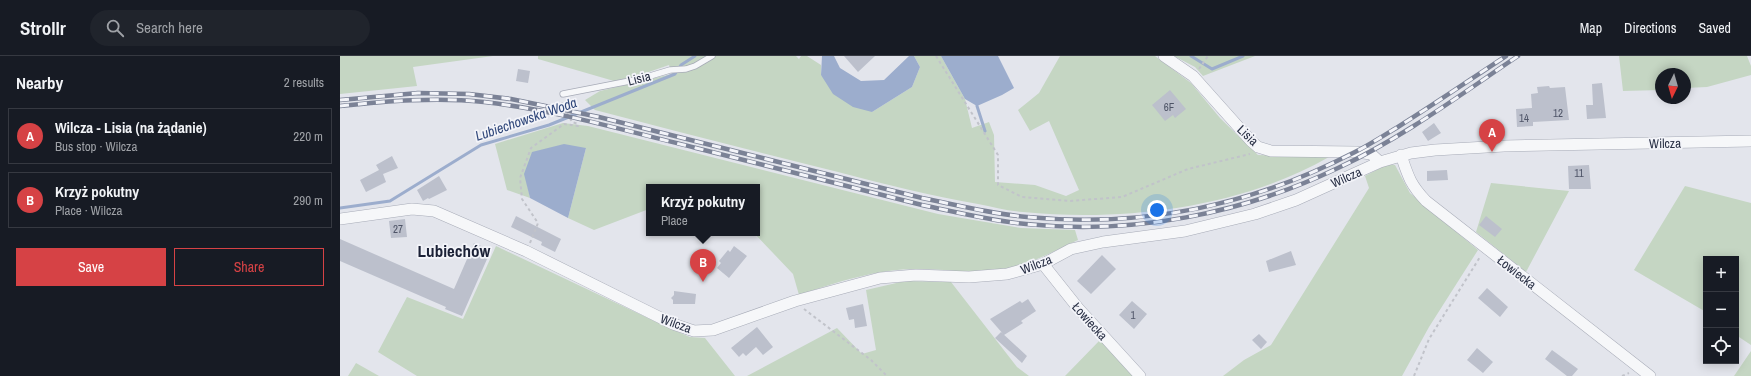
<!DOCTYPE html>
<html lang="en">
<head>
<meta charset="utf-8">
<style>
	:root { --surface:#171b24; --page:#20242c; --text:#f1f3f6; --muted:#9ea1a6; --line:#363941; --accent:#d64245 }
	body { margin:0; font-family:"Archivo Narrow",sans-serif; background:var(--page); color:var(--text) }
	.controls { position:absolute; right:12px; bottom:12px; display:grid; overflow:hidden; border-radius:0px; box-shadow:0 2px 10px #0003 }
	.controls button { width:36px; height:36px; display:grid; place-items:center; padding:0; border:0; border-bottom:1px solid var(--line); background:var(--surface); color:var(--text); font:20px sans-serif }
	.compass { position:absolute; left:1315px; top:12px; width:36px; height:36px; border-radius:50%; background:var(--surface); box-shadow:0 2px 10px #0003; rotate:185deg }
	.you { position:absolute; left:817px; top:154px; width:14px; height:14px; margin:-10px; border:3px solid #fff; border-radius:50%; background:#1a73e8; box-shadow:0 0 0 6px #1a73e833 }
	.badge { display:grid; place-items:center; width:26px; height:26px; border-radius:50%; background:var(--accent); color:#fff; font-size:13px; font-weight:700 }
	.pin { position:absolute; translate:-50% -33px; filter:drop-shadow(0 1px 2px #0008) }
	.pin::after { content:''; position:absolute; top:21px; width:14px; height:12px; background:inherit; clip-path:polygon(0 0,100% 0,50% 100%) }
	.popup { position:absolute; left:306px; top:128px; width:114px; height:52px; box-sizing:border-box; display:grid; place-content:center; border-radius:0px; background:var(--surface); filter:drop-shadow(0 1px 3px #0005); font-size:13px; white-space:nowrap; color:var(--muted) }
	.popup b { font-size:15px; color:var(--text) }
	.popup::after { content:''; position:absolute; left:50%; top:100%; margin-left:-8px; border:8px solid transparent; border-top-color:var(--surface) }
	.list { margin:0; padding:0; list-style:none }
	h2 { display:flex; justify-content:space-between; align-items:center; height:52px; margin:0; padding:0 16px; font-size:17px }
	h2 small { font-size:13px; font-weight:400; color:var(--muted) }
	.list li { display:grid; grid-template-columns:26px 1fr auto; gap:12px; align-items:center; box-sizing:border-box; height:56px; margin:0 8px 8px; padding:0 8px; border:1px solid var(--line); border-radius:0px }
	.list b { display:block; font-size:15px; white-space:nowrap }
	.list p { margin:0; font-size:13px; white-space:nowrap; color:var(--muted) }
	.list em { font-size:13px; font-style:normal; color:var(--muted) }
	.actions { display:flex; gap:8px; padding:12px 16px }
	.actions a { flex:1; padding:9px 0; border:1px solid var(--accent); border-radius:0px; text-align:center; font-size:14px; color:var(--accent) }
	.actions .main { background:var(--accent); color:#fff }
	.icon { flex:none; width:22px; height:22px; fill:none; stroke:currentColor; stroke-width:2; stroke-linecap:round; stroke-linejoin:round }
	.map { position:relative; flex:none; width:1411px; height:320px; overflow:hidden }
	header { display:flex; align-items:center; gap:24px; box-sizing:border-box; height:56px; padding:0 20px; background:var(--surface); border-bottom:1px solid var(--line) }
	header strong { font-size:19px }
	nav { display:flex; gap:22px; margin-inline-start:auto; font-size:14px }
	.search { width:280px; height:36px; background:var(--page); display:flex; align-items:center; gap:10px; box-sizing:border-box; padding:0 14px; border-radius:22px; color:var(--muted); font-size:15px }
	main { display:flex }
	aside { flex:1; background:var(--surface) }
	.map>svg:first-child { display:block }
	.green { fill:#c5d6c3 }
	.water { fill:#9cadcd }
	.lines { fill:none; stroke-linecap:round; stroke-linejoin:round }
	.stream { stroke:#9cadcd; stroke-width:3 }
	.building { fill:#bcc0cc }
	.service-casing { stroke:#a7abb7; stroke-width:7 }
	.minor-casing { stroke:#a7abb7; stroke-width:12 }
	.path { stroke:#c1c3ca; stroke-width:2; stroke-dasharray:3 3; stroke-linecap:butt }
	.service { stroke:#f6f7f9; stroke-width:5.5 }
	.minor { stroke:#f6f7f9; stroke-width:11 }
	.rail-casing { stroke:#7b8296; stroke-width:4.5 }
	.rail { stroke:#f3f4f9; stroke-width:3; stroke-dasharray:9; stroke-linecap:butt }
	.labels { text-anchor:middle; stroke-width:3.5; stroke-linejoin:round; paint-order:stroke }
	.number-label { font-size:11px; fill:#4e5467 }
	.street-label { font-size:13px; fill:#293045; stroke:#f3f4f9 }
	.water-label { font-size:14px; font-style:italic; fill:#31487b; stroke:#f3f4f9 }
	.district-label { font-size:17px; font-weight:bold; fill:#1b2136; stroke:#f3f4f9 }
</style>
</head>
<body>
<header>
<strong>Strollr</strong>
<div class="search"><svg class="icon" aria-label="search" viewBox="0 0 24 24"><circle cx="10" cy="10" r="6"/><path d="M15 15l6 6"/></svg>Search here</div>
<nav><a>Map</a><a>Directions</a><a>Saved</a></nav>
</header>
<main>
<aside>
<h2>Nearby<small>2 results</small></h2>
<ul class="list">
<li><span class="badge">A</span><div><b>Wilcza - Lisia (na żądanie)</b><p>Bus stop · Wilcza</p></div><em>220 m</em></li>
<li><span class="badge">B</span><div><b>Krzyż pokutny</b><p>Place · Wilcza</p></div><em>290 m</em></li>
</ul>
<div class="actions"><a class="main">Save</a><a>Share</a></div>
</aside>
<div class="map">
<svg width="1411" height="320" viewBox="0 0 1411 320">
	<rect width="100%" height="100%" fill="#e3e5ec"/>
	<path class="green" d="M 0,0 L 153,0 L 73,11 L 77,30 L 0,38 Z
		M 198,0 L 456,0 L 459,3 L 461,0 L 467,0 L 481,9 L 481,19 L 532,56 L 572,31 L 580,11 L 574,0 L 601,0 L 625,43 L 632,72 L 649,66 L 654,79 L 655,126 L 695,129 L 726,140 L 739,134 L 709,65 L 690,75 L 678,54 L 699,37 L 720,0 L 815,0 L 851,27 L 880,62 L 918,99 L 989,101 C 900,152 784,166 683,156 C 668,155 653,151 638,148 C 591,140 544,128 498,116 C 416,96 336,75 255,54 L 245,44 L 260,35 L 332,18 L 329,9 L 300,19 L 274,25 L 198,3 Z
		M 834,0 L 915,0 L 863,20 L 855,11 Z
		M 1279,0 L 1407,0 L 1411,10 L 1411,19 L 1367,31 L 1345,32 L 1345,18 L 1321,18 L 1321,34 L 1283,35 Z
		M 223,67 L 248,70 L 598,158 L 681,172 L 735,174 L 738,184 C 715,195 692,207 668,213 C 638,221 607,212 577,213 C 537,213 497,226 459,239 L 453,218 L 414,177 L 417,177 L 417,131 L 309,131 L 309,153 L 254,174 L 228,162 L 246,92 L 185,118 L 190,142 L 167,134 L 155,88 Z
		M 1048,108 L 1055,109 L 1070,137 L 1138,194 L 1089,271 L 1062,320 L 883,320 L 904,304 L 931,289 L 1029,132 L 1025,120 Z
		M 1151,127 L 1229,135 L 1186,216 L 1136,176 Z
		M 1345,130 L 1411,147 L 1411,289 L 1396,279 L 1396,203 L 1366,203 L 1366,256 L 1294,214 Z
		M 156,190 L 329,272 L 350,281 L 365,282 L 395,320 L 77,320 L 38,296 L 67,241 L 123,263 Z
		M 565,225 L 611,226 L 677,311 L 689,320 L 407,320 L 497,272 L 522,298 L 536,294 L 526,234 Z
		M 760,284 L 794,320 L 725,320 Z
		M 1411,295 L 1411,320 L 1394,320 Z
		M 16,307 L 39,320 L 8,320 Z"/>
	<path class="water" d="M 482,0 L 494,0 L 500,12 L 521,25 L 544,24 L 569,0 L 574,0 L 580,11 L 572,31 L 532,56 L 513,51 L 493,38 L 481,19 Z
		M 601,0 L 658,0 L 674,32 L 662,39 L 637,50 L 625,43 Z
		M 224,88 L 246,92 L 228,162 L 190,142 L 184,118 L 192,96 Z"/>
	<g class="lines">
		<path class="stream" d="M 851,0 L 872,13 L 903,0
			M 637,50 L 645,75
			M 0,152 L 50,145 L 141,89 L 209,69 L 335,18 L 341,9 L 355,0"/>
	</g>
	<path class="building" d="M 504,0 L 535,0 L 518,16 Z
		M 178,13 L 190,15 L 188,27 L 176,25 Z
		M 1262,27 L 1266,62 L 1247,63 L 1246,49 L 1253,49 L 1252,28 Z
		M 1209,30 L 1210,32 L 1225,31 L 1229,64 L 1193,66 L 1193,70 L 1177,71 L 1176,53 L 1192,52 L 1191,38 L 1198,37 L 1197,31 Z
		M 830,34 L 846,53 L 835,62 L 833,59 L 825,65 L 812,49 Z
		M 1094,67 L 1101,77 L 1088,85 L 1082,76 Z
		M 52,100 L 58,112 L 43,118 L 46,126 L 26,136 L 20,124 L 39,114 L 36,109 Z
		M 1249,109 L 1251,133 L 1229,133 L 1228,110 Z
		M 1107,114 L 1108,124 L 1087,125 L 1087,115 Z
		M 99,120 L 107,134 L 89,143 L 88,142 L 83,145 L 77,134 Z
		M 176,160 L 221,183 L 215,196 L 201,189 L 202,186 L 171,171 Z
		M 1146,160 L 1162,173 L 1155,181 L 1139,169 Z
		M 65,163 L 67,181 L 51,182 L 49,165 Z
		M 0,183 L 114,233 L 134,187 L 151,194 L 122,260 L 105,253 L 106,251 L 0,205 Z
		M 394,190 L 407,200 L 389,222 L 377,212 L 381,207 L 379,205 L 388,194 L 390,196 Z
		M 951,195 L 956,209 L 929,216 L 926,205 Z
		M 762,199 L 776,213 L 751,238 L 737,225 Z
		M 1147,232 L 1168,251 L 1160,261 L 1138,242 Z
		M 334,235 L 356,238 L 355,248 L 333,248 L 333,244 L 331,242 L 334,239 Z
		M 688,243 L 696,255 L 681,265 L 683,267 L 664,279 L 650,263 L 680,245 L 682,247 Z
		M 792,245 L 807,258 L 794,273 L 779,259 Z
		M 523,248 L 527,270 L 515,272 L 514,263 L 509,264 L 506,252 Z
		M 417,271 L 433,291 L 423,299 L 416,291 L 406,300 L 403,297 L 399,301 L 391,292 Z
		M 661,276 L 687,300 L 682,307 L 655,282 Z
		M 919,278 L 927,286 L 921,293 L 912,284 Z
		M 1137,292 L 1153,306 L 1143,317 L 1127,304 Z
		M 1212,294 L 1238,313 L 1232,320 L 1227,320 L 1205,303 Z"/>
	<g class="lines">
		<defs>
			<path id="service" d="M 223,38 L 300,23 L 330,14 L 346,13 L 355,10 L 372,0"/>
			<path id="minor" d="M 824,0 L 853,20 L 911,85 L 918,91 L 931,95 L 1016,96 L 1031,98 L 1040,106
				M 1061,99 C 1068,120 1070,128 1086,145 L 1310,320
				M 0,163 L 72,153 L 94,155 L 186,195 L 333,268 L 354,275 L 373,274 L 455,245 L 540,222 L 576,219 L 629,221 L 667,218 L 703,208 L 731,193 L 763,186 L 845,175 L 915,158 L 956,144 L 1040,106 L 1071,97 L 1095,94 L 1164,90 L 1411,85
				M 703,208 L 738,252 L 800,320"/>
		</defs>
		<use href="#service" class="service-casing"/>
		<use href="#minor" class="minor-casing"/>
		<path class="path" d="M 596,0 L 658,99 L 658,129 L 682,141 L 729,145 L 782,141 L 848,113 L 910,98
			M 859,13 L 868,0
			M 190,187 L 198,167 L 182,143 L 180,122 L 191,92 L 224,68 L 238,70 L 238,68 L 232,66 L 222,48 L 222,44
			M 464,253 L 531,304 L 547,320
			M 1074,320 L 1089,283 L 1140,201
			M 1282,320 L 1289,317"/>
		<use href="#service" class="service"/>
		<use href="#minor" class="minor"/>
		<defs>
			<path id="rail" d="M 0,44 L 78,37 L 129,38 L 171,43 L 259,61 L 582,142 C 617,149 652,158 687,161 C 804,172 911,150 1015,96 C 1031,88 1046,78 1061,69 C 1096,47 1131,23 1166,0
				M 0,50 C 48,45 96,41 144,46 C 216,54 286,75 356,92 C 432,111 507,130 582,149 C 616,156 651,165 686,168 C 793,179 902,158 998,112 C 1062,82 1120,39 1178,0"/>
		</defs>
		<use href="#rail" class="rail-casing"/>
		<use href="#rail" class="rail"/>
	</g>
	<g class="labels">
		<g class="number-label">
			<text x="829" y="55">6F</text>
			<text x="1218" y="61">12</text>
			<text x="1184" y="66">14</text>
			<text x="1239" y="121">11</text>
			<text x="58" y="177">27</text>
			<text x="793" y="263">1</text>
		</g>
		<g class="street-label">
			<text transform="translate(299 22) rotate(-14)" y="5">Lisia</text>
			<text transform="translate(908 79) rotate(43)" y="5">Lisia</text>
			<text transform="translate(1325 87) rotate(-1)" y="5">Wilcza</text>
			<text transform="translate(1006 121) rotate(-24)" y="5">Wilcza</text>
			<text transform="translate(696 208) rotate(-21)" y="5">Wilcza</text>
			<text transform="translate(1177 216) rotate(38)" y="5">Łowiecka</text>
			<text transform="translate(750 265) rotate(48)" y="5">Łowiecka</text>
			<text transform="translate(336 267) rotate(20)" y="5">Wilcza</text>
		</g>
		<g class="water-label">
			<text transform="translate(186 63) rotate(-19)" y="5">Lubiechowska Woda</text>
		</g>
		<g class="district-label">
			<text x="114" y="201">Lubiechów</text>
		</g>
	</g>
</svg>
<div class="controls">
<button>+</button>
<button>−</button>
<button><svg class="icon" aria-label="locate" viewBox="0 0 24 24"><circle cx="12" cy="12" r="6"/><path d="M12 2v4M12 18v4M2 12h4M18 12h4"/></svg></button>
</div>
<svg class="compass" viewBox="-18 -18 36 36"><path d="M0-13l5 13h-10z" fill="#e53935"/><path d="M0 13l5-13h-10z" fill="#9ea1a6"/></svg>
<div class="you"></div>
<div class="pin badge" style="left:1152px;top:96px">A</div>
<div class="pin badge" style="left:363px;top:226px">B</div>
<div class="popup"><b>Krzyż pokutny</b>Place</div>
</div>
</main>
</body>
</html>
